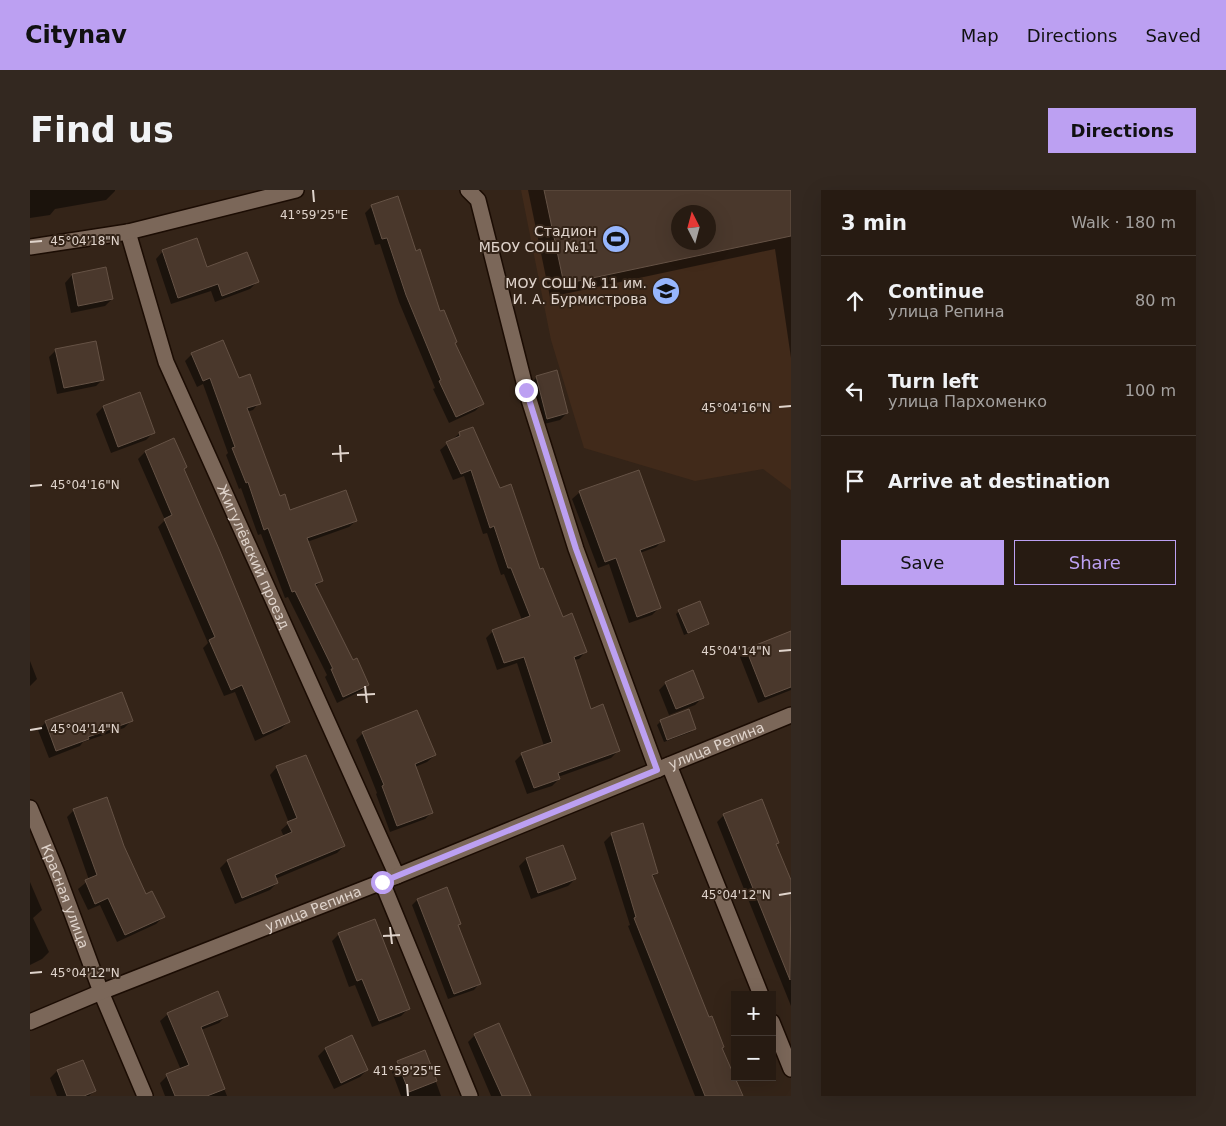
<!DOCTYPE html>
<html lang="en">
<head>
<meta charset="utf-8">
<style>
	:root { --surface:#271b12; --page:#332820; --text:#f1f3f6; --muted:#a4a19f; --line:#433932; --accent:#bca0f2 }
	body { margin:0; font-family:"DejaVu Sans",sans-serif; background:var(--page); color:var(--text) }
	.controls { position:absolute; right:15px; bottom:15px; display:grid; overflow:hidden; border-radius:0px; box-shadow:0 5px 20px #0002 }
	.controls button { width:45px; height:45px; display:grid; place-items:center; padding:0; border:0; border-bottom:1px solid var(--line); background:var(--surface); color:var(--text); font:25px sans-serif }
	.compass { position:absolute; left:641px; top:15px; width:45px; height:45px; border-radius:50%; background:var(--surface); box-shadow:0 5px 20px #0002; rotate:354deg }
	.stop { position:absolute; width:15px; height:15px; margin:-11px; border:4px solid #bca0f2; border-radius:50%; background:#fff }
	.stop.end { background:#bca0f2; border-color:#fff; box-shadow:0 1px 5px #0008 }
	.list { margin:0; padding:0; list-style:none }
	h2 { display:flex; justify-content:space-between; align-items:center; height:65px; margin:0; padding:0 20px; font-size:21px }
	h2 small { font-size:16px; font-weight:400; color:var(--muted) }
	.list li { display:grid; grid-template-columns:32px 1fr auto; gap:15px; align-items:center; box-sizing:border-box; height:90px; padding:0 20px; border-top:1px solid var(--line) }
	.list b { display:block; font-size:19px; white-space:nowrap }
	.list p { margin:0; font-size:16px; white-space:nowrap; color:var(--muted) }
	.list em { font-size:16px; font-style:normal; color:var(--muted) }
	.actions { display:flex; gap:10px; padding:15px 20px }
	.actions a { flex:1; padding:11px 0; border:1px solid var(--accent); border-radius:0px; text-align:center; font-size:18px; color:var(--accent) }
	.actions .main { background:var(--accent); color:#111 }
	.icon { flex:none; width:28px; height:28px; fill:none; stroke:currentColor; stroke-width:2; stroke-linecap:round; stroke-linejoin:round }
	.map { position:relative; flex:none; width:761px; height:906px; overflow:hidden; border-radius:0px }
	header { display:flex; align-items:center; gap:30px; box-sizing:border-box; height:70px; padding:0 25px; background:var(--accent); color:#111 }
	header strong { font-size:24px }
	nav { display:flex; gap:28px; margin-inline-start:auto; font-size:18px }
	.intro { display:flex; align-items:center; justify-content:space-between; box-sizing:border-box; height:120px; padding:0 30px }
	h1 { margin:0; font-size:35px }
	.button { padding:12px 22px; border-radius:0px; background:var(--accent); color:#111; font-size:18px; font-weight:700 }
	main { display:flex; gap:30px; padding:0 30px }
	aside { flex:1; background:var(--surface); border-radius:0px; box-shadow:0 5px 20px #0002 }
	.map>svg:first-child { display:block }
	.built { fill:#412a1a; fill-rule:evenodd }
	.shadow { fill:#0007; fill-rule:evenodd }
	.building { fill:#4a382c; stroke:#655245; fill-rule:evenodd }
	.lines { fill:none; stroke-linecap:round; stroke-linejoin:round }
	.minor-casing { stroke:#1b0c03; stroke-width:18 }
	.minor { stroke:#7b6759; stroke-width:15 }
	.route { stroke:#bca0f2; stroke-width:6 }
	.ticks { fill:none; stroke:#e0d4cc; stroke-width:2 }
	.labels { text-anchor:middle; stroke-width:4; stroke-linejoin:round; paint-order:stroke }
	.poi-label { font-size:14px; fill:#e0d4cc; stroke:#342418; text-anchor:end }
	.street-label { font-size:14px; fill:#e0d4cc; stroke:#342418 }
	.ticks-label { font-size:12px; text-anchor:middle; fill:#e0d4cc; stroke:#342418; stroke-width:4; stroke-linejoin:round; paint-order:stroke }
</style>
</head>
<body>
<header>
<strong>Citynav</strong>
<nav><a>Map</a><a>Directions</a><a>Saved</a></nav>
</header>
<div class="intro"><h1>Find us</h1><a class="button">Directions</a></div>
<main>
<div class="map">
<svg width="761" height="906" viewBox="0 0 761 906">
	<rect width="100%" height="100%" fill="#342418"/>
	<path class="built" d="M 491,0 L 761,0 L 761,300 L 733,279 L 665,291 L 554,258 L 521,150 ZM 648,22 L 678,22 L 678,52 L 648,52 Z"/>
	<path class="shadow" d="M 0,0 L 85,0 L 85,1 L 76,10 L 25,19 L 20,25 L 0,28 Z
		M 498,0 L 761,0 L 761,168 L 745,59 L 520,107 ZM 648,22 L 678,22 L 678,52 L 648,52 Z
		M 342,16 L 409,123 L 452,214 L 445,221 L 419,233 L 403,199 L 405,198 L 369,112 L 350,54 L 345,55 L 335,23 Z
		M 133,61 L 176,78 L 227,92 L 220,99 L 185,112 L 181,101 L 141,114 L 126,69 Z
		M 75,79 L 82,109 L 75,116 L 41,123 L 35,93 L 42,85 Z
		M 26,160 L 73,189 L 66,196 L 27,204 L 19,167 Z
		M 162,164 L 209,189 L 229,213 L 223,220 L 217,222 L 250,308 L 259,321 L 326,331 L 319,337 L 277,352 L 291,391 L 285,397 L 322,471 L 338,495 L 331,501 L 307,513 L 295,487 L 297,485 L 258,407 L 255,408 L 231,344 L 228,345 L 211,298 L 209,299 L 196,265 L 198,263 L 173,194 L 167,197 L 155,171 Z
		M 507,187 L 537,223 L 530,230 L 510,235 L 500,194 Z
		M 109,204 L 123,243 L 116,250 L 81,263 L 66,224 L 73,217 Z
		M 430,243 L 509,381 L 532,428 L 556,461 L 549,469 L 544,470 L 560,521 L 588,561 L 581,568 L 528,587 L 529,589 L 522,596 L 497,604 L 485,571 L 492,564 L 514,556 L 487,473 L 467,480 L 456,448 L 463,441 L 492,430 L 474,384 L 471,385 L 457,343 L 453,344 L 434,286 L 423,290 L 410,260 Z
		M 143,250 L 153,279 L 258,532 L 251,539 L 225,551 L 205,502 L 194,506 L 173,458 L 178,453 L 128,337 L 135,330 L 108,269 L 115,262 Z
		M 550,302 L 633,350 L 626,357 L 610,363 L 629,418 L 622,425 L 599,433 L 579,374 L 568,378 L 542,309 Z
		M 649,421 L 677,434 L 674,437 L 654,445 L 646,424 Z
		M 761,443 L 761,500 L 728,513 L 710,467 L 717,460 Z
		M 0,471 L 7,489 L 0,496 Z
		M 636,493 L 672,508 L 665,515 L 639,525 L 629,500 Z
		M 91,504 L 101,531 L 94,538 L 53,552 L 50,556 L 19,568 L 8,540 L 15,533 Z
		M 658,521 L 665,539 L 661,542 L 634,552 L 627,535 L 630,532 Z
		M 333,543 L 405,565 L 397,572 L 385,577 L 402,622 L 395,629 L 360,642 L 346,604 L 347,603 L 326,550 Z
		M 247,577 L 314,656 L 307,663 L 245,689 L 247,693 L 240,700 L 205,714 L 190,678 L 197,671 L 254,647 L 251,640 L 259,633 L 240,585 Z
		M 44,620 L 93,656 L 115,705 L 133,727 L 126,734 L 87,752 L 70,715 L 58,720 L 48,699 L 59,690 L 37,627 Z
		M 694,625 L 745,654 L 761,693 L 761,816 L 687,632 Z
		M 612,635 L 627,683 L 622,687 L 679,829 L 693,857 L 691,859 L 711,906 L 665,906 L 598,736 L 600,735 L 574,652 L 581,645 Z
		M 496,669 L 545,689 L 538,696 L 501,709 L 489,676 Z
		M 0,692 L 12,720 L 3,728 L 19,762 L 12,769 L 0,775 Z
		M 387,710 L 430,734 L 427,736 L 449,794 L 444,800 L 418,809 L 382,715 Z
		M 309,744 L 378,819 L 371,826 L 342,837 L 325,795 L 319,797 L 302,751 Z
		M 138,824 L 196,826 L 189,833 L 171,840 L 197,906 L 135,906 L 130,893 L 137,886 L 151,880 L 130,831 Z
		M 445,845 L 499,906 L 461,906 L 438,852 Z
		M 295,859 L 337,880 L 330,887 L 304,899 L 288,866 Z
		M 395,862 L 411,906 L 371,906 L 361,879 L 368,872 Z
		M 52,871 L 64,901 L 59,906 L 27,906 L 20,888 L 27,881 Z"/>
	<path class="building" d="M 514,0 L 761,0 L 761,46 L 534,94 ZM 648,22 L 678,22 L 678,52 L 648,52 Z
		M 368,6 L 386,61 L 390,59 L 410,121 L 414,120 L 427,152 L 425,153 L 454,214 L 426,227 L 409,191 L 411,190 L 376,105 L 357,48 L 352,49 L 341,15 Z
		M 167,48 L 177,77 L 217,62 L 229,92 L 192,106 L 188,94 L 148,108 L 132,60 Z
		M 76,77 L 83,109 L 48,116 L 42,84 Z
		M 193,150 L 209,188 L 220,184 L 231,214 L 217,218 L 250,306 L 255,304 L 260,320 L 316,300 L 327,331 L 277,348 L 293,391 L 285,394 L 323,470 L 327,468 L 339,495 L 313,507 L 301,479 L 303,479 L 265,401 L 262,402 L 238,338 L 234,340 L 218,292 L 216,293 L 202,258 L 205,257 L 180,188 L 173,191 L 161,163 Z
		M 66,151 L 74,190 L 34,198 L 25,159 Z
		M 527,180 L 538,223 L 517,229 L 506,186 Z
		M 110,202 L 125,243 L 88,257 L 73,216 Z
		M 443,237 L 470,298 L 481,294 L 510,379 L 513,378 L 533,427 L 542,423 L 557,462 L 544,467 L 561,519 L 573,514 L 590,561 L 528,583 L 530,589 L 504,598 L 491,563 L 522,552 L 494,467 L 474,473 L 462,440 L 500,426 L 481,378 L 478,378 L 464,336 L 460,338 L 441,280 L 431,284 L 416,252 L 430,246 L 429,242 Z
		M 144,248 L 157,277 L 154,279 L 189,359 L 260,532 L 233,544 L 212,495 L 201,500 L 179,450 L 185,447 L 134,329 L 142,325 L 115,261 Z
		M 609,280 L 635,351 L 610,360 L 631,418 L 607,427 L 586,368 L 575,372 L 549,301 Z
		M 670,411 L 679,434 L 658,443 L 648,420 Z
		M 761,441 L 761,497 L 735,507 L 716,459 Z
		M 663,480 L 674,508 L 646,519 L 635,492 Z
		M 92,502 L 103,531 L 58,547 L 59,549 L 26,561 L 15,531 Z
		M 659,519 L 666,539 L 637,550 L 630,530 Z
		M 387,520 L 406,565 L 385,574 L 403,623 L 367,636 L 352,596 L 354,595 L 332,542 Z
		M 276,565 L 315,656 L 245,685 L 248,693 L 212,708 L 197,670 L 262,642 L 257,632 L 267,628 L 246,576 Z
		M 77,607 L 94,656 L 116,704 L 122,701 L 135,727 L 95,745 L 78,708 L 65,714 L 55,690 L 67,685 L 43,619 Z
		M 732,609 L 749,653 L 746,654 L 761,690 L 760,790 L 693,624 Z
		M 613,633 L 628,683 L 622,685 L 679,827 L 682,826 L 694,857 L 692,858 L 713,906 L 675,906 L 604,728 L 606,727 L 581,643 Z
		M 533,655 L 546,689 L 508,703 L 496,668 Z
		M 417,697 L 431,734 L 428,735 L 451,794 L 424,804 L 387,709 Z
		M 345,729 L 380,819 L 349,831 L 332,789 L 327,791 L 308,743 Z
		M 188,801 L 198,826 L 171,837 L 195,899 L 177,906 L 145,906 L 136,884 L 159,875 L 137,823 Z
		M 469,833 L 501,906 L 472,906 L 444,844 Z
		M 322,845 L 338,880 L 311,893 L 295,858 Z
		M 395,860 L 407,891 L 379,902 L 367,871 Z
		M 53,870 L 66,901 L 54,906 L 37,906 L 27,880 Z"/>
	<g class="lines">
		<defs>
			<g id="minor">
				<path d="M 438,0 L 448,10 L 496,200 L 546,359 L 627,580"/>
				<path id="s1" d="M 98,42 L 136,172 L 367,686"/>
				<path d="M 0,57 L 98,42 L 266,0"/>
				<path d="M 639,575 L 731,805"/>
				<path id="s2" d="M 0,618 L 27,683 L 71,802 L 115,906"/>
				<path d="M 352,692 L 440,906"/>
				<path id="s3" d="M 0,832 L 71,802 L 367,686 L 761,525"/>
				<path d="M 742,832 L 761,879"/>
			</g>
		</defs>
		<use href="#minor" class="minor-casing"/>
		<use href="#minor" class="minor"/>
	</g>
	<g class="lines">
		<path class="route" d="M 352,692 L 627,580 L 546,359 L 496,200"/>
	</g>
	<path class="ticks" d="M 283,0 L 284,12M 0,52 L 12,51M 749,217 L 761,216M 310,255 L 311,272M 302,264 L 319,263M 0,296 L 12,295M 749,461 L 761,460M 335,496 L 337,513M 327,505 L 345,504M 0,540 L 12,538M 749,705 L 761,703M 360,737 L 362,754M 353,746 L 370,745M 0,783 L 12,782M 377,894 L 378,906"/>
	<defs>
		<symbol id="stadium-disc" viewBox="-11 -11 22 22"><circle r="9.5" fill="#97b6fd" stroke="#342418"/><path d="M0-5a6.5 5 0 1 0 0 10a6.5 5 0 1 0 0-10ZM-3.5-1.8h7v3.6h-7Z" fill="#111"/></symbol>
		<symbol id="school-disc" viewBox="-11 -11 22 22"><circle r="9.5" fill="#97b6fd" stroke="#342418"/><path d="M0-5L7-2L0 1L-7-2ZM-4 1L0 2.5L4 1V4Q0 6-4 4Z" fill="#111"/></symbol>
	</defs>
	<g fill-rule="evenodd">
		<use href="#stadium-disc" x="570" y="33" width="32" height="32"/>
		<use href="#school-disc" x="620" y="85" width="32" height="32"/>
	</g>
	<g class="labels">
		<g class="poi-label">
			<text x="567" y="46">Стадион<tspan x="567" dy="16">МБОУ СОШ №11</tspan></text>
			<text x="617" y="98">МОУ СОШ № 11 им.<tspan x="617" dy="16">И. А. Бурмистрова</tspan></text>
		</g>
		<g class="street-label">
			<text dy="5" stroke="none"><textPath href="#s1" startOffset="349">Жигулёвский проезд</textPath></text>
			<text dy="5" stroke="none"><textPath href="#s3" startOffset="740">улица Репина</textPath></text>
			<text dy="5" stroke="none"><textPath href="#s2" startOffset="95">Красная улица</textPath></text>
			<text dy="5" stroke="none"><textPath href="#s3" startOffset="305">улица Репина</textPath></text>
		</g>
	</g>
	<g class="ticks-label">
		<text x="284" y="29">41°59'25"E</text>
		<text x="55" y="55">45°04'18"N</text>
		<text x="706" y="222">45°04'16"N</text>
		<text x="55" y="299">45°04'16"N</text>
		<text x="706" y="465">45°04'14"N</text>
		<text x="55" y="543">45°04'14"N</text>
		<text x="706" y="709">45°04'12"N</text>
		<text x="55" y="787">45°04'12"N</text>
		<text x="377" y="885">41°59'25"E</text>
	</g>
</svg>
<div class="controls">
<button>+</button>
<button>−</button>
</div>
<svg class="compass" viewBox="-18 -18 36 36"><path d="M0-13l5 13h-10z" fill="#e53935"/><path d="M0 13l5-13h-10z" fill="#a4a19f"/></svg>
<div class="stop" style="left:352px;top:692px"></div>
<div class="stop end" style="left:496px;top:200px"></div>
</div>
<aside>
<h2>3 min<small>Walk · 180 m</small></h2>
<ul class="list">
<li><svg class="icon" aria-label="ahead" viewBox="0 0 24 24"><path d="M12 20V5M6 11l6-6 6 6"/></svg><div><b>Continue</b><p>улица Репина</p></div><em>80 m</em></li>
<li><svg class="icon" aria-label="left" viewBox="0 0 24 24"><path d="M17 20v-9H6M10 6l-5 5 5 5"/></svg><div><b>Turn left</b><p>улица Пархоменко</p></div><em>100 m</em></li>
<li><svg class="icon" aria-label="arrive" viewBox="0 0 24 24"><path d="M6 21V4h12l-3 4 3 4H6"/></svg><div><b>Arrive at destination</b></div></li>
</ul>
<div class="actions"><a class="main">Save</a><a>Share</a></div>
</aside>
</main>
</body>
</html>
